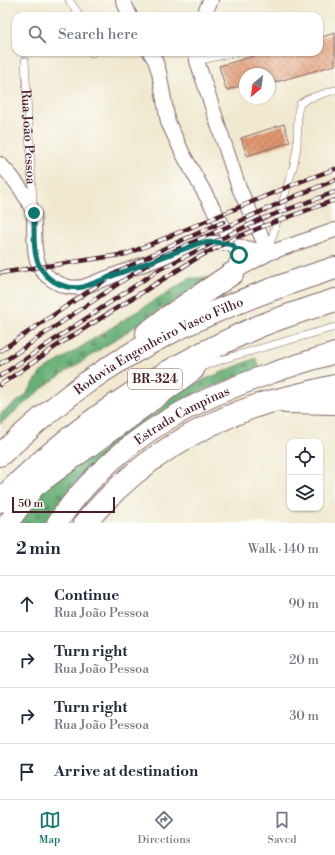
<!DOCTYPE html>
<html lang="en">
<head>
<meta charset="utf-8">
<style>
	:root { --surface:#fff; --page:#f6f6f7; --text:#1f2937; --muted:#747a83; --line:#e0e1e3; --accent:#0f766e }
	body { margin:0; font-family:"Libre Bodoni",serif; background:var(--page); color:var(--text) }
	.controls { position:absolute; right:12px; bottom:12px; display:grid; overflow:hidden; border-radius:8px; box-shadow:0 1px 3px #0004 }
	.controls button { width:36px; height:36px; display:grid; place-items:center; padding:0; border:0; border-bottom:1px solid var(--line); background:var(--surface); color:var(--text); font:20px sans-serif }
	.compass { position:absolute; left:239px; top:68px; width:36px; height:36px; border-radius:50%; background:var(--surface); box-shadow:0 1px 3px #0004; rotate:209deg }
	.scale { position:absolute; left:12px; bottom:10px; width:103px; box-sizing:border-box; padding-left:4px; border:2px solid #4a1f2b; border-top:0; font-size:11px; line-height:14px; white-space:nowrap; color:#4a1f2b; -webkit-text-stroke:3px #fdfcf7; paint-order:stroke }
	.stop { position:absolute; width:12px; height:12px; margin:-9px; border:3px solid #0f766e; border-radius:50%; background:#fff }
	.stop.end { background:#0f766e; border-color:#fff; box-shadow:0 1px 4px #0008 }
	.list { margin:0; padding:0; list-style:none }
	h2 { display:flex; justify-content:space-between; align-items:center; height:52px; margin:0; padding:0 16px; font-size:17px }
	h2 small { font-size:13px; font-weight:400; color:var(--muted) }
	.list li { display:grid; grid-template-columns:26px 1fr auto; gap:12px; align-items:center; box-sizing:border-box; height:56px; padding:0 16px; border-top:1px solid var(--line) }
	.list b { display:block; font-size:15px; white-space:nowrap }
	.list p { margin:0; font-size:13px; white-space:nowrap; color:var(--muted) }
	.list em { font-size:13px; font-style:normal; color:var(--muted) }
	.icon { flex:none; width:22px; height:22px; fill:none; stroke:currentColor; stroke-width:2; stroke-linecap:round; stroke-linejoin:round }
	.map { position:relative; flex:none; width:335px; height:523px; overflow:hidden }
	.search { position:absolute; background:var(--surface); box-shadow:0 1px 3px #0004; left:12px; right:12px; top:12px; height:44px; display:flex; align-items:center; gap:10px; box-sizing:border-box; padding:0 14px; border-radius:12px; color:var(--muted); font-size:15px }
	.sheet { height:276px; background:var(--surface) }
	nav { display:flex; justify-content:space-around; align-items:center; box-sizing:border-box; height:56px; border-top:1px solid var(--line); background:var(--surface); font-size:11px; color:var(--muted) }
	nav a { display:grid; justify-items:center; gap:2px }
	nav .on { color:var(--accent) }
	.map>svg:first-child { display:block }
	.forest { fill:url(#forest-firs); stroke:#586750 }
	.building { fill:url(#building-cross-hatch) }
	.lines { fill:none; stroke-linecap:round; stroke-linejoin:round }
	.service-casing { stroke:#846665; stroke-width:8 }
	.minor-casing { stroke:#846665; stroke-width:16 }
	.secondary-casing { stroke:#846665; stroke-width:22 }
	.primary-casing { stroke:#846665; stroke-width:24 }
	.motorway-casing { stroke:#846665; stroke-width:24 }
	.service { stroke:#fff; stroke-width:7 }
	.minor { stroke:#fff; stroke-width:14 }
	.secondary { stroke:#fff; stroke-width:20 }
	.primary { stroke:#fff; stroke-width:22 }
	.motorway { stroke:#fff; stroke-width:22 }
	.rail-casing { stroke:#4a1f2b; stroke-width:4.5 }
	.rail { stroke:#fdfcf7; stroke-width:3; stroke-dasharray:9; stroke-linecap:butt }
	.route { stroke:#0f766e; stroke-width:5 }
	.labels { text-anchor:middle; stroke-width:3; stroke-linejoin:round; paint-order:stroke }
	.shield { fill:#fdfcf7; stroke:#806168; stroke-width:1 }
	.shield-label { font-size:12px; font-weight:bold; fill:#4a1f2b }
	.street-label { font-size:13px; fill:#4a1f2b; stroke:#fdfcf7 }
</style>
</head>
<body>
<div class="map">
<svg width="335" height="523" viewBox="0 0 335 523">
	<defs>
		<pattern id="forest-firs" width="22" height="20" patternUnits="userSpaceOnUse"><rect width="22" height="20" fill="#66af76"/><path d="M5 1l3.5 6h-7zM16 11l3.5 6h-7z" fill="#568e61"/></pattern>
		<pattern id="building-cross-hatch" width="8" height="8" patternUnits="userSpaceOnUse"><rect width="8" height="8" fill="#e19971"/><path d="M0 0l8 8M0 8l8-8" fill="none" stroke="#b87c5d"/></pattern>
	</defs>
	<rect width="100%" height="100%" fill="#fdfcf7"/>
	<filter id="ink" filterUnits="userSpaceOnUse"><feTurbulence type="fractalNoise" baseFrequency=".025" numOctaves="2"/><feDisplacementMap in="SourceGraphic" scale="8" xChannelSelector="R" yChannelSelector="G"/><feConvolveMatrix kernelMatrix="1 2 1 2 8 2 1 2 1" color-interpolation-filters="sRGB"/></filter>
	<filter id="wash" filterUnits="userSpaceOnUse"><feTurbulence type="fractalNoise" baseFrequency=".012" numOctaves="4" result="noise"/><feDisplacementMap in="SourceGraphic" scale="16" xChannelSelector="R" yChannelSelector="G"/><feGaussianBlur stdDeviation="0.9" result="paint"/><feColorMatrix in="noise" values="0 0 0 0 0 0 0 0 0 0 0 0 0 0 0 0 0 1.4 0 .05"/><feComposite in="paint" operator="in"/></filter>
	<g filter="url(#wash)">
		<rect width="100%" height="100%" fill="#f0e9d0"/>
		<path class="forest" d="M 190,278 L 209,278 L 49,383 L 0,424 L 0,414 L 25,396 L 41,372 Z
			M 256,358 L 260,367 L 181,400 L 108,449 L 74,484 L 43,523 L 4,523 L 22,505 L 177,391 Z"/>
		<g id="blocks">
			<path class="building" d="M 335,33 L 335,65 L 269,84 L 269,74 L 245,74 L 245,85 L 226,90 L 219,66 L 268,52 L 319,52 L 319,38 Z
				M 284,124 L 290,142 L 247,156 L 241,138 Z"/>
		</g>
	</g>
	<g filter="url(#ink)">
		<use href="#blocks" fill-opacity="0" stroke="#846665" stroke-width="1"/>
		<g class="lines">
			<defs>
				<g id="service">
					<path d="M 69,0 L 80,16"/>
					<path d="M 92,52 L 92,53"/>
					<path id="s1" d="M 25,61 L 33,204"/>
					<path d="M 197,61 L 236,52"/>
					<path d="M 269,248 L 294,164 L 297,147 L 298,111 L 300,104 L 307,99 L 335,90"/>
					<path d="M 196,369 L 227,358 L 335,327"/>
				</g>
				<path id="minor" d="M 123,0 L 130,16
					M 203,16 L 211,0
					M 150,52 L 155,60 L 159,72 L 168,122 L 183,154 L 239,255 L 233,273
					M 197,52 L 197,61 L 239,188 L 269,253
					M 0,164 C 13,177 26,194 33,212 C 35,215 34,220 34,224 C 35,245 32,266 51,279 C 62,286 70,289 83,287 L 200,243 L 223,243 L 269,253
					M 233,273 L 269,253 L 335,230"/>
				<g id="secondary">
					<path d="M 285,403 L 335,404"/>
					<path d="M 33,488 L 194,370"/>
					<path d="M 8,523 L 41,478"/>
					<path id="s2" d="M 57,523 C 88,477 136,435 185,410 C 232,385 284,368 335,353"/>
				</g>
				<path id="primary" d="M 85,523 C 134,464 193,426 265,403"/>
				<g id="motorway">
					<path d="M 147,333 L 168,317 L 233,273"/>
					<path d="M 265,403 L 335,386"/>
					<path id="s3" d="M 0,455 C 30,428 60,401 93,378 C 167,327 250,295 335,268"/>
					<path d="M 0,501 C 72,426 160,370 255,328 C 281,317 308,309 335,300"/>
				</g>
			</defs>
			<use href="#service" class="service-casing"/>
			<use href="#minor" class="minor-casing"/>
			<use href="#secondary" class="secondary-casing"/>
			<use href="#primary" class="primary-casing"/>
			<use href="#motorway" class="motorway-casing"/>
			<use href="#service" class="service"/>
			<use href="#minor" class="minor"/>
			<use href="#secondary" class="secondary"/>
			<use href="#primary" class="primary"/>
			<use href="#motorway" class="motorway"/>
			<defs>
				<path id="rail" d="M 0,273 L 127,254 L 302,181 L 335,169
					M 0,351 L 114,274 L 167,247 L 223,222
					M 0,364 L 140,269 L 160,257 L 291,198 L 335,180
					M 0,376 L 160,269 L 259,220 L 335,192
					M 0,385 L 61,343 L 197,258 L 233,239 L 264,226 L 335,200"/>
			</defs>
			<use href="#rail" class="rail-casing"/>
			<use href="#rail" class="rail"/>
		</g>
	</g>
	<g class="lines" filter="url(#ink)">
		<path class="route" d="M 34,213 C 35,238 29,265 53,281 C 63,287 72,289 83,287 L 200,243 L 215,242 L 233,245 L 239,255"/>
	</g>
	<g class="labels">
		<rect class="shield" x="128" y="369" width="54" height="20" rx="3"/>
		<g class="shield-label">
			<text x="155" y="383">BR-324</text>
		</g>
		<g class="street-label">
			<text dy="5" stroke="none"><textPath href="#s1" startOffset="76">Rua João Pessoa</textPath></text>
			<text dy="5" stroke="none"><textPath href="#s3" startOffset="194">Rodovia Engenheiro Vasco Filho</textPath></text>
			<text dy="5" stroke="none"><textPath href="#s2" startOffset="167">Estrada Campinas</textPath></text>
		</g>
	</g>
</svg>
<div class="controls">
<button><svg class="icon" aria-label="locate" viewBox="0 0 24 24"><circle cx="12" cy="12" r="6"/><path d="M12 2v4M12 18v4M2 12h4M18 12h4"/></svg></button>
<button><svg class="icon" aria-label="layers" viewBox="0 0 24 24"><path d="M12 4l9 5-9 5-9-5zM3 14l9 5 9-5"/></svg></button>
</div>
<svg class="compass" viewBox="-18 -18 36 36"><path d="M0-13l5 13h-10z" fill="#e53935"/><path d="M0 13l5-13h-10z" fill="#747a83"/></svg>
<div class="scale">50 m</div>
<div class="stop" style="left:239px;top:255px"></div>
<div class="stop end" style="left:34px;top:213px"></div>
<div class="search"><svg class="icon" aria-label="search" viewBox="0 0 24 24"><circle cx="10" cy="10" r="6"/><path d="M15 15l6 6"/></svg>Search here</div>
</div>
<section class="sheet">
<h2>2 min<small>Walk · 140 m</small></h2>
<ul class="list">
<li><svg class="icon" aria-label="ahead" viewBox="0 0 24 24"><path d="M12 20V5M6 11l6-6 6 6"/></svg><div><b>Continue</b><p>Rua João Pessoa</p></div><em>90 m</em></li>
<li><svg class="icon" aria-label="right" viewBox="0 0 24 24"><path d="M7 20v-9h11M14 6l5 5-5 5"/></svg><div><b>Turn right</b><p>Rua João Pessoa</p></div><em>20 m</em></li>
<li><svg class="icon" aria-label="right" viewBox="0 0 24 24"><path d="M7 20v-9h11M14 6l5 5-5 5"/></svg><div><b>Turn right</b><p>Rua João Pessoa</p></div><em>30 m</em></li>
<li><svg class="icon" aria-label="arrive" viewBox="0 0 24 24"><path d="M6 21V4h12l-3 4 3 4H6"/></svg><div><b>Arrive at destination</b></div></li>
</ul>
</section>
<nav>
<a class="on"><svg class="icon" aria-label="map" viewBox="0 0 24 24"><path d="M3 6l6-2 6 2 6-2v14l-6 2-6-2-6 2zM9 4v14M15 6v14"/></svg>Map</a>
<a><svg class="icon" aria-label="directions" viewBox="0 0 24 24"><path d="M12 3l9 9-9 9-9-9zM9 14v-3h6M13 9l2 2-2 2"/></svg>Directions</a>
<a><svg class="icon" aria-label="saved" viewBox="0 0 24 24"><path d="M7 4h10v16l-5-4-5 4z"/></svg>Saved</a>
</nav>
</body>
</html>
